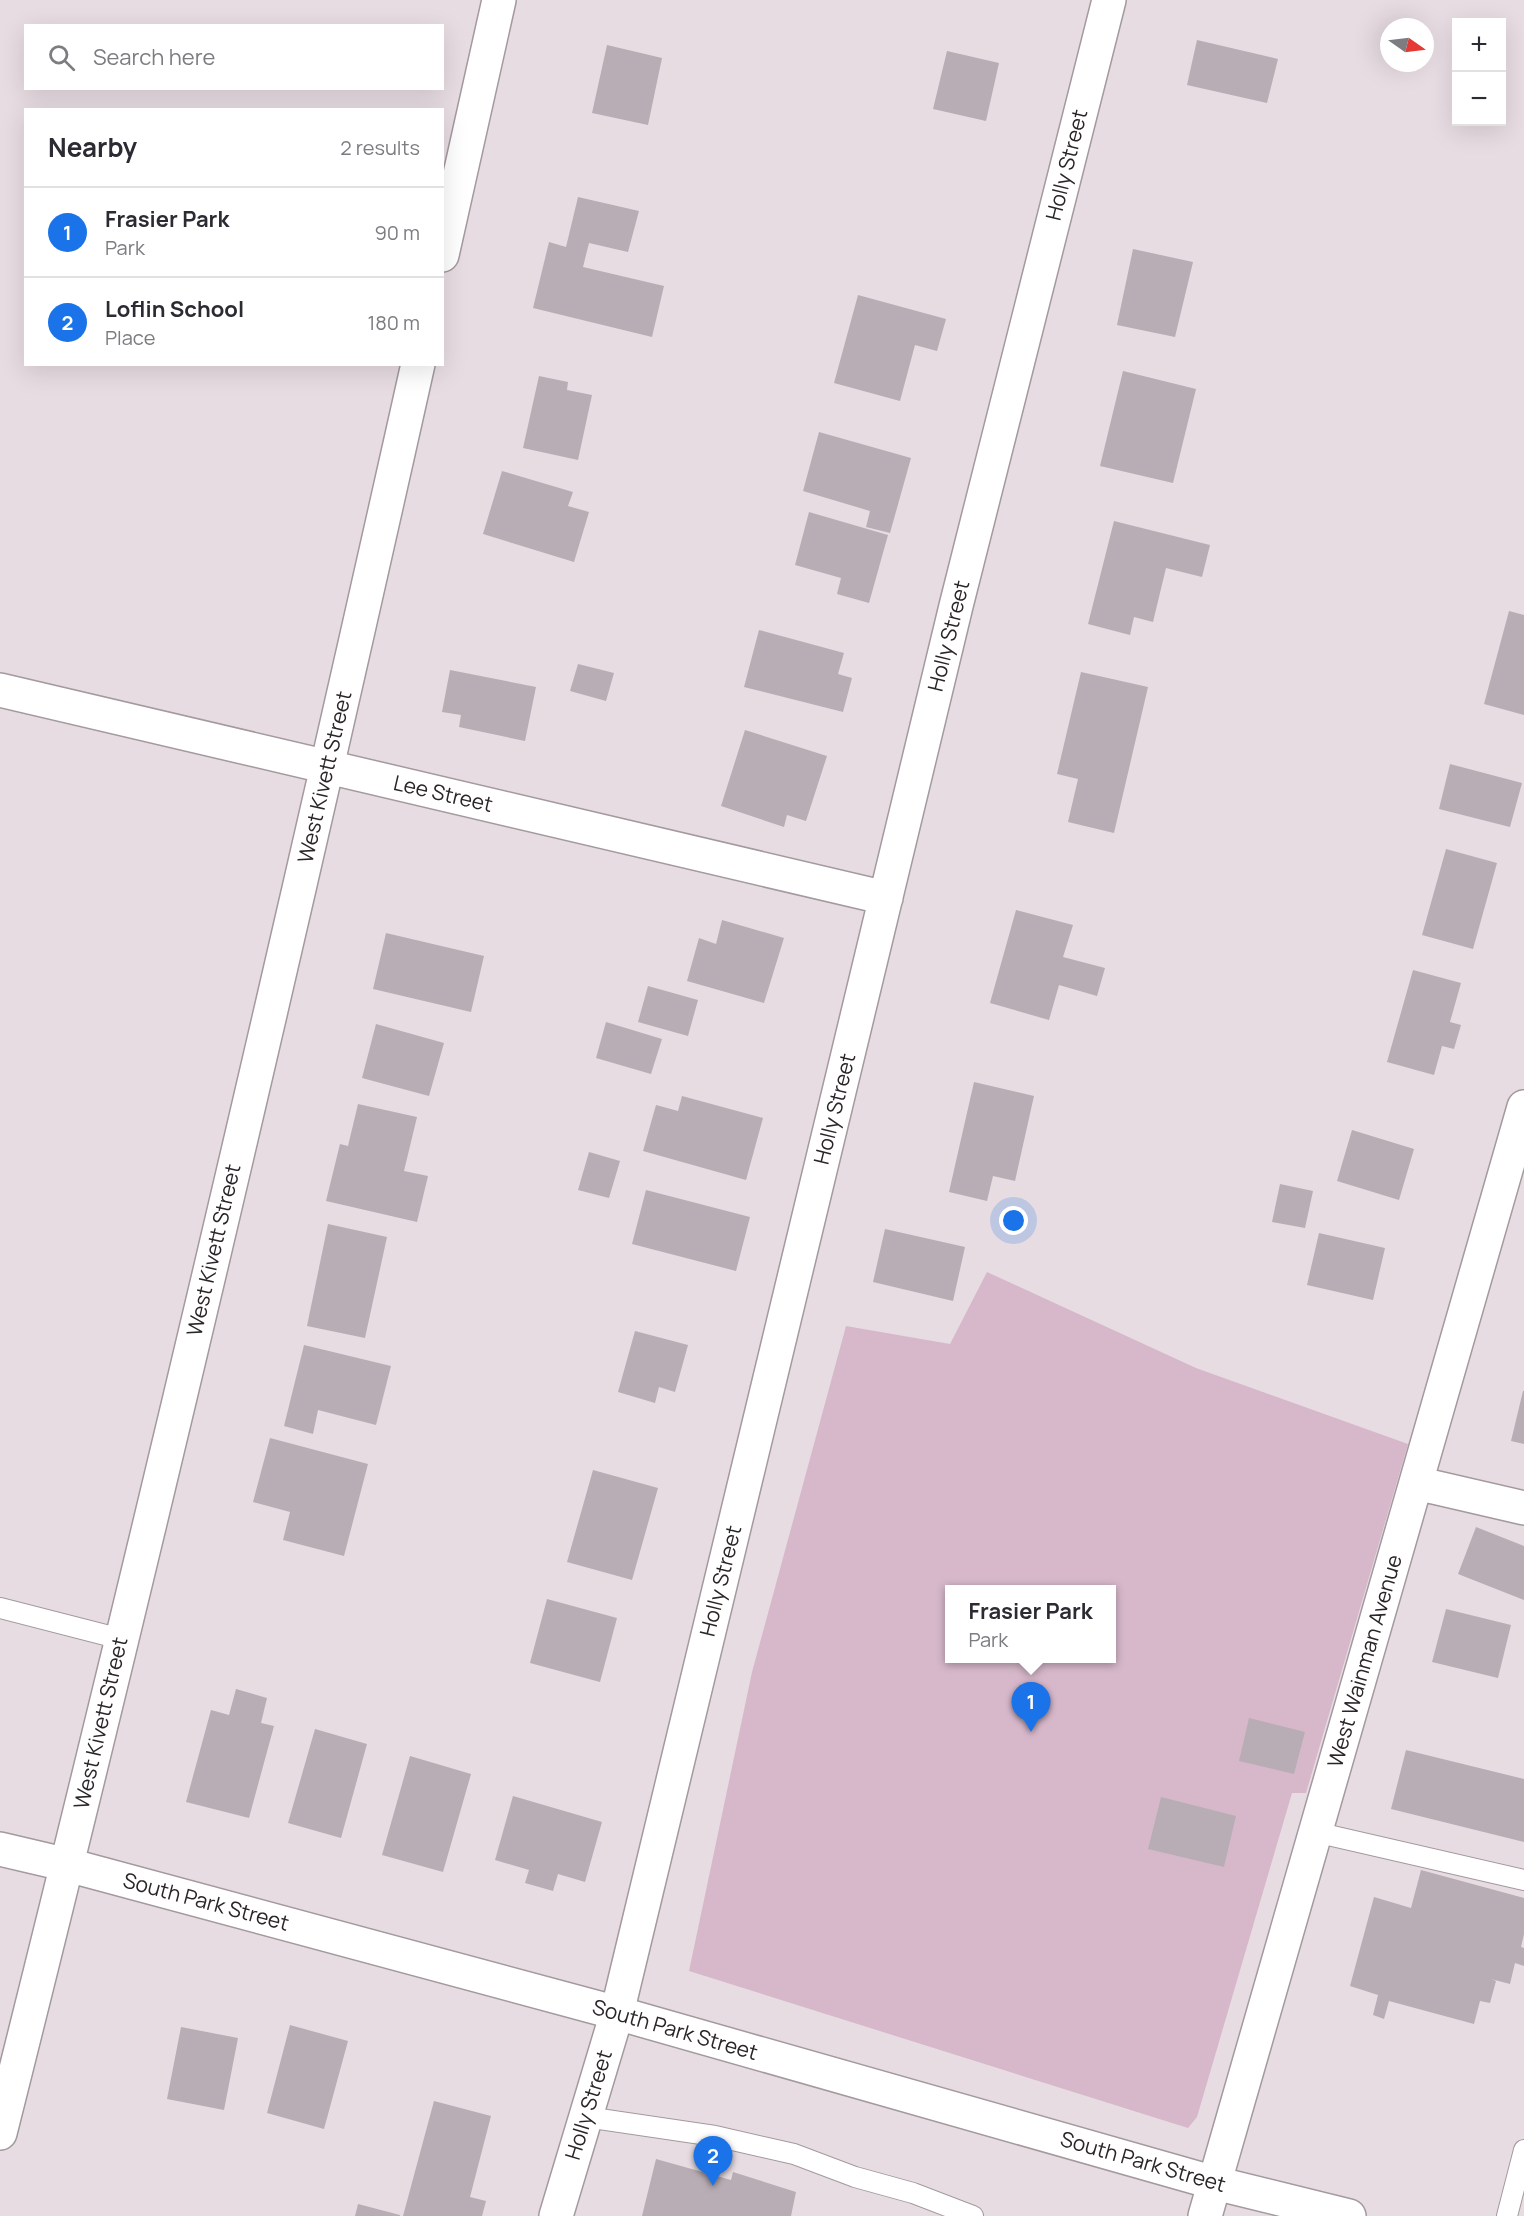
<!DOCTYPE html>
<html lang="en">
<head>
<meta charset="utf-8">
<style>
	:root { --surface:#fff; --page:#f7f7f7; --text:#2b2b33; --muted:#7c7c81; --line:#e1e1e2; --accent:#1a73e8 }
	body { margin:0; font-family:Manrope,sans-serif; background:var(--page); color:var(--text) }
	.controls { position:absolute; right:18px; top:18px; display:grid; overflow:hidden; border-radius:0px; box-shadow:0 6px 24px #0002 }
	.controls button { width:54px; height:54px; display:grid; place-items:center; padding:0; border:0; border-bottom:2px solid var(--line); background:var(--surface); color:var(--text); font:30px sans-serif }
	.compass { position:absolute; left:1380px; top:18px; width:54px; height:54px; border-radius:50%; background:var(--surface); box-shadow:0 6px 24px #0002; rotate:104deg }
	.you { position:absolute; left:1014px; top:1221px; width:21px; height:21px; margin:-15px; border:4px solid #fff; border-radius:50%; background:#1a73e8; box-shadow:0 0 0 9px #1a73e833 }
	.badge { display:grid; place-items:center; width:39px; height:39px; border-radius:50%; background:var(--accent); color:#fff; font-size:20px; font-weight:700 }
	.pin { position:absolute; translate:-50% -50px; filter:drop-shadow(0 2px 3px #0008) }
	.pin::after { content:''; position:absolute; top:32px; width:21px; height:18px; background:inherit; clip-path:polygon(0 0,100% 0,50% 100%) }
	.popup { position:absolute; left:945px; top:1585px; width:171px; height:78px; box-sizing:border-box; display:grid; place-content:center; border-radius:0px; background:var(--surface); filter:drop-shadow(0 2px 4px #0005); font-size:20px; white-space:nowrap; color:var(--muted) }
	.popup b { font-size:22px; color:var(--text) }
	.popup::after { content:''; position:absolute; left:50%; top:100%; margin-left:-12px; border:12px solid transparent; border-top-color:var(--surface) }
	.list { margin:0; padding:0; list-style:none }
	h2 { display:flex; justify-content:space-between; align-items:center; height:78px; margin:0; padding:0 24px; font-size:26px }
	h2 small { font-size:20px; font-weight:400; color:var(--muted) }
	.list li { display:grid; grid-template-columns:39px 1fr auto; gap:18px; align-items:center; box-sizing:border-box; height:90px; padding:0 24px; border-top:2px solid var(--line) }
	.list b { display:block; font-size:22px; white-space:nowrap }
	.list p { margin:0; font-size:20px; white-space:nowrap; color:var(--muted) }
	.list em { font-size:20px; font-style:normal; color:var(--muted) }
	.icon { flex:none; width:33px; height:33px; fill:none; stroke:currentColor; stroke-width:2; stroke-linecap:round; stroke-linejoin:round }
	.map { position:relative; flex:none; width:1524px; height:2216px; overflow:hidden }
	.search { position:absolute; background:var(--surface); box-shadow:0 6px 24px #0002; left:24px; top:24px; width:420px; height:66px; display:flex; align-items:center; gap:15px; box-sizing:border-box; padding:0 21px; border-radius:0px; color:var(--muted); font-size:22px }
	.panel { position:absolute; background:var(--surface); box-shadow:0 6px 24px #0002; left:24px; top:108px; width:420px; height:258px; border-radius:0px }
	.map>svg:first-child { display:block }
	.green { fill:#d7b8cb; fill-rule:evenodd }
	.building { fill:#b8adb4 }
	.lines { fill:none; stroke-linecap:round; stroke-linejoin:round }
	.service-casing { stroke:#a3999f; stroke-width:22 }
	.minor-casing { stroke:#a3999f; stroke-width:36 }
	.secondary-casing { stroke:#a3999f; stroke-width:36 }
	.service { stroke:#fff; stroke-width:20 }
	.minor { stroke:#fff; stroke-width:33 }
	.secondary { stroke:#fff; stroke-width:33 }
	.labels { text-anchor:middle; stroke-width:6; stroke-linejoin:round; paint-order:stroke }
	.street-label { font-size:21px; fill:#292528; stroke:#fff }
</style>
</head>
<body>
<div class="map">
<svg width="1524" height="2216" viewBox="0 0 1524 2216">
	<rect width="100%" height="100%" fill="#e7dce2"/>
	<path class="green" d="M 987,1272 L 1196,1368 L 1408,1444 L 1306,1793 L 1292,1793 L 1197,2117 L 1188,2128 L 689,1971 L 752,1672 L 846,1326 L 950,1344 ZM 950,1590 L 1112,1590 L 1112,1658 L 950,1658 Z"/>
	<path class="building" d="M 1197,40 L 1278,59 L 1267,103 L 1187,85 Z
		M 607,45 L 662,58 L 648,125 L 592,113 Z
		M 947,51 L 999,63 L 986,121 L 933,109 Z
		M 578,197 L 639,211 L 628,252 L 589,243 L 583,267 L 664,286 L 652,337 L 533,308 L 549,242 L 566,247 Z
		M 1133,249 L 1193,262 L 1175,337 L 1117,325 Z
		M 858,295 L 946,319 L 937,351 L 915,345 L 900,401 L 834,383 Z
		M 1123,371 L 1196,389 L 1173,483 L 1100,466 Z
		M 539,376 L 568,382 L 567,390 L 592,395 L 578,460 L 523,448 Z
		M 819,432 L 911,458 L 890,533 L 866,527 L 870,511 L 803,491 Z
		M 502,471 L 573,492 L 568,506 L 589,512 L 574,562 L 483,534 Z
		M 809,512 L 888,535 L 869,603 L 837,594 L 841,578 L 795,565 Z
		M 1114,521 L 1210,545 L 1202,577 L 1166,568 L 1153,622 L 1134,617 L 1130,635 L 1088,624 Z
		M 1509,611 L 1524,615 L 1524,715 L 1484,704 Z
		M 759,630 L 844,653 L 838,674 L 852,678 L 843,712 L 744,687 Z
		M 578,664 L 614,673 L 606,701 L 570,691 Z
		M 450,670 L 536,687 L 525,741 L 459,727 L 461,715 L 442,712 Z
		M 1081,672 L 1148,687 L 1114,833 L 1068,822 L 1078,779 L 1057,774 Z
		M 745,730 L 827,756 L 806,821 L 787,815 L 784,827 L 721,806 Z
		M 1450,764 L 1522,783 L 1510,827 L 1439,809 Z
		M 1446,849 L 1497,863 L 1473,949 L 1422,935 Z
		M 1016,910 L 1073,925 L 1063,957 L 1105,968 L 1097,996 L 1059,985 L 1049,1020 L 990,1003 Z
		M 722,920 L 784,938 L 764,1003 L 687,981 L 699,938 L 716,944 Z
		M 386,933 L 484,956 L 471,1012 L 373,989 Z
		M 1413,970 L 1461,983 L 1450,1022 L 1461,1025 L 1454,1049 L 1442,1046 L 1434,1075 L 1387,1062 Z
		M 648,986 L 698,1000 L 688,1036 L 638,1022 Z
		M 606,1022 L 662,1039 L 651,1074 L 596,1058 Z
		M 376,1024 L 444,1043 L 429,1096 L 362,1078 Z
		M 974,1082 L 1034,1096 L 1015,1181 L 993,1176 L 987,1201 L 949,1192 Z
		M 682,1096 L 763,1118 L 746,1180 L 643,1151 L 656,1105 L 678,1111 Z
		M 358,1104 L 417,1117 L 404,1171 L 428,1176 L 417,1222 L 326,1201 L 340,1144 L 348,1146 Z
		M 1352,1130 L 1414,1149 L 1399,1200 L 1337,1181 Z
		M 589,1152 L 620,1161 L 609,1198 L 578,1190 Z
		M 1280,1184 L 1313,1191 L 1305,1228 L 1272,1222 Z
		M 646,1190 L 750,1217 L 736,1271 L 632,1244 Z
		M 328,1224 L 387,1237 L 365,1338 L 307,1326 Z
		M 885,1229 L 965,1247 L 953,1301 L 873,1282 Z
		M 1319,1233 L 1385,1248 L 1373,1300 L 1307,1285 Z
		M 635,1331 L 688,1345 L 675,1392 L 659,1387 L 655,1403 L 618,1392 Z
		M 304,1345 L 391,1366 L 376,1425 L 318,1410 L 313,1434 L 284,1426 Z
		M 1523,1391 L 1524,1391 L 1524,1444 L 1511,1441 Z
		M 270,1438 L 368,1464 L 344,1556 L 283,1540 L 290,1512 L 253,1502 Z
		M 593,1470 L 658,1488 L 632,1580 L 567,1562 Z
		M 1476,1527 L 1524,1546 L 1524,1600 L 1458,1574 Z
		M 547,1599 L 617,1618 L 600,1682 L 530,1663 Z
		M 1446,1609 L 1511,1625 L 1498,1678 L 1432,1662 Z
		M 236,1689 L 267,1698 L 261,1723 L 274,1726 L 249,1818 L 186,1802 L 211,1710 L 229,1715 Z
		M 1249,1718 L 1305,1732 L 1294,1774 L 1239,1761 Z
		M 315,1729 L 367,1744 L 341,1838 L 288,1823 Z
		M 1406,1750 L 1524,1779 L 1524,1842 L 1391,1809 Z
		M 410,1756 L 471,1774 L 443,1872 L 382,1855 Z
		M 513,1796 L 602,1822 L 585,1882 L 558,1874 L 553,1891 L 525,1883 L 529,1870 L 495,1860 Z
		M 1161,1797 L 1236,1816 L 1224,1867 L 1148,1849 Z
		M 1421,1870 L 1524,1898 L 1524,1934 L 1521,1947 L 1524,1948 L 1524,1966 L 1515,1963 L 1510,1984 L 1491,1979 L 1496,1981 L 1490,2003 L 1480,2001 L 1474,2024 L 1389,2001 L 1384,2019 L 1373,2015 L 1378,1995 L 1350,1986 L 1374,1897 L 1411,1908 Z
		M 290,2025 L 348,2041 L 324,2129 L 267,2113 Z
		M 181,2027 L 238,2038 L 224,2110 L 167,2099 Z
		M 434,2101 L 491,2116 L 470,2197 L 486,2201 L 482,2216 L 403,2216 Z
		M 656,2159 L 731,2180 L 733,2172 L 796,2192 L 791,2216 L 642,2216 Z
		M 358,2204 L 400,2215 L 400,2216 L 355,2216 Z"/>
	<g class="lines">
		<defs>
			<path id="service" d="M 0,1608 L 121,1639
				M 1315,1832 L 1524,1880
				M 586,2117 L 715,2136 L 794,2154 L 855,2177 L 913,2193 L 973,2216
				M 1507,2216 L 1524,2150"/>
			<path id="minor" d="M 442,255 L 499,0
				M 0,690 L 886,898
				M 1416,1483 L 1524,1508
				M 0,2133 C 148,1545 286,955 418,364
				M 556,2216 L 617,2013 L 956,606 L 1109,0
				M 1205,2216 L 1524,1107"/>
			<path id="secondary" d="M 0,1849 L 68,1865 L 617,2013 L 1215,2183 L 1349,2216"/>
		</defs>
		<use href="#service" class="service-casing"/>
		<use href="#minor" class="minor-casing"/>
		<use href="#secondary" class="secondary-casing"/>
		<use href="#service" class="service"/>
		<use href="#minor" class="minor"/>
		<use href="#secondary" class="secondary"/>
	</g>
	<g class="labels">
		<g class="street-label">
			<text transform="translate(1067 165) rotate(-76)" y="7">Holly Street</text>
			<text transform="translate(949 636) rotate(-76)" y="7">Holly Street</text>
			<text transform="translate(325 777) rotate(-77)" y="7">West Kivett Street</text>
			<text transform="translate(443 794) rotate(13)" y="7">Lee Street</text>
			<text transform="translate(835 1109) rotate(-76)" y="7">Holly Street</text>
			<text transform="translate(214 1250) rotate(-77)" y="7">West Kivett Street</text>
			<text transform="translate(721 1581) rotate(-76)" y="7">Holly Street</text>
			<text transform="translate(1365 1661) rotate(-74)" y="7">West Wainman Avenue</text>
			<text transform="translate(101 1723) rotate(-77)" y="7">West Kivett Street</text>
			<text transform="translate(206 1902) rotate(15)" y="7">South Park Street</text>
			<text transform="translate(675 2030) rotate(16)" y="7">South Park Street</text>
			<text transform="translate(589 2105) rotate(-73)" y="7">Holly Street</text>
			<text transform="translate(1143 2162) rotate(16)" y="7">South Park Street</text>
		</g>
	</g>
</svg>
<div class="controls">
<button>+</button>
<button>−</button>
</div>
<svg class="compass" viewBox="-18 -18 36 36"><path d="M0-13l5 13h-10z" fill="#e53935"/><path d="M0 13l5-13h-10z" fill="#7c7c81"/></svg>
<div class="you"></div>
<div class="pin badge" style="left:1031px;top:1732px">1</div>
<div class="popup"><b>Frasier Park</b>Park</div>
<div class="pin badge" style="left:713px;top:2186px">2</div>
<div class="search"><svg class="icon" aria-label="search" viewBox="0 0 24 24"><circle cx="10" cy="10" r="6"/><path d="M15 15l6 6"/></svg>Search here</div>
<section class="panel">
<h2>Nearby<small>2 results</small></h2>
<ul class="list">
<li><span class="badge">1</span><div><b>Frasier Park</b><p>Park</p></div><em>90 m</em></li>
<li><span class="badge">2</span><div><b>Loflin School</b><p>Place</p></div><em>180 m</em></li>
</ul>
</section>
</div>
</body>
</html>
